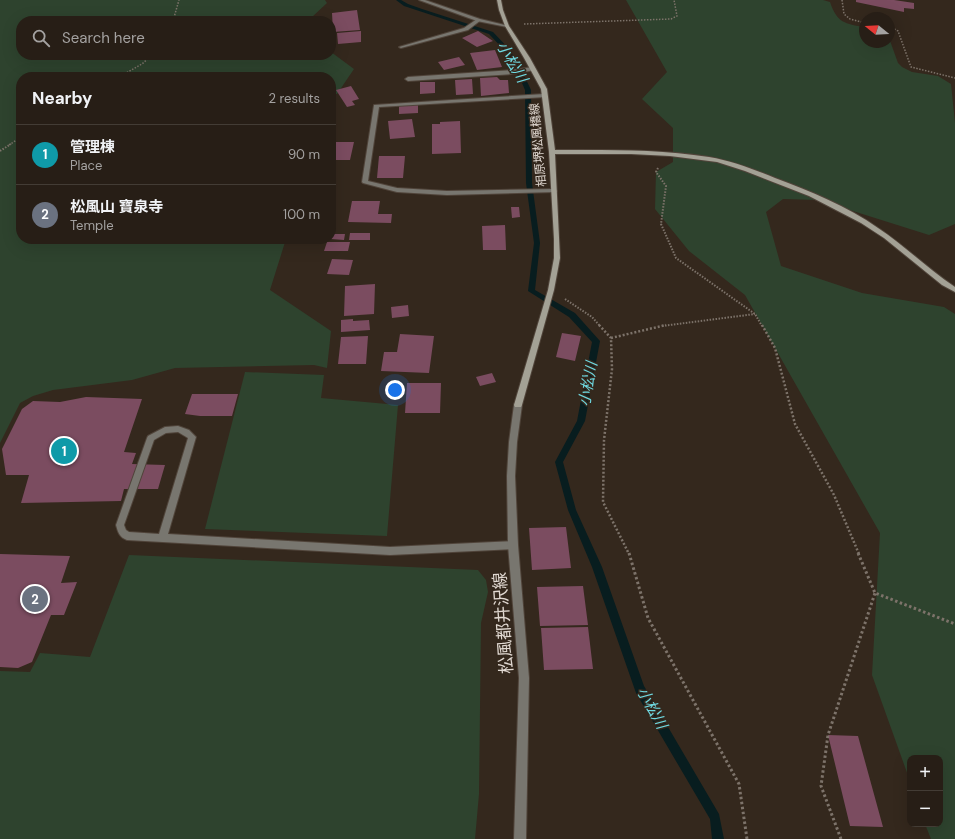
<!DOCTYPE html>
<html lang="en">
<head>
<meta charset="utf-8">
<style>
	:root { --surface:#271e16; --page:#2f271f; --text:#f1f3f6; --muted:#a4a2a1; --line:#433c35; --accent:#f59b9c }
	body { margin:0; font-family:"DM Sans","Noto Sans JP",sans-serif; background:var(--page); color:var(--text) }
	.controls { position:absolute; right:12px; bottom:12px; display:grid; overflow:hidden; border-radius:8px; box-shadow:0 4px 16px #0002 }
	.controls button { width:36px; height:36px; display:grid; place-items:center; padding:0; border:0; border-bottom:1px solid var(--line); background:var(--surface); color:var(--text); font:20px sans-serif }
	.compass { position:absolute; left:859px; top:12px; width:36px; height:36px; border-radius:50%; background:var(--surface); box-shadow:0 4px 16px #0002; rotate:288deg }
	.you { position:absolute; left:395px; top:390px; width:14px; height:14px; margin:-10px; border:3px solid #fff; border-radius:50%; background:#1a73e8; box-shadow:0 0 0 6px #1a73e833 }
	.badge { display:grid; place-items:center; width:26px; height:26px; border-radius:50%; background:var(--accent); color:#fff; font-size:13px; font-weight:700 }
	.pin { position:absolute; translate:-50% -50%; border:2px solid #fff; box-shadow:0 1px 4px #0006 }
	.list { margin:0; padding:0; list-style:none }
	h2 { display:flex; justify-content:space-between; align-items:center; height:52px; margin:0; padding:0 16px; font-size:17px }
	h2 small { font-size:13px; font-weight:400; color:var(--muted) }
	.list li { display:grid; grid-template-columns:26px 1fr auto; gap:12px; align-items:center; box-sizing:border-box; height:60px; padding:0 16px; border-top:1px solid var(--line) }
	.list b { display:block; font-size:15px; white-space:nowrap }
	.list p { margin:0; font-size:13px; white-space:nowrap; color:var(--muted) }
	.list em { font-size:13px; font-style:normal; color:var(--muted) }
	.icon { flex:none; width:22px; height:22px; fill:none; stroke:currentColor; stroke-width:2; stroke-linecap:round; stroke-linejoin:round }
	.map { position:relative; flex:none; width:955px; height:839px; overflow:hidden }
	.search { position:absolute; background:var(--surface); box-shadow:0 4px 16px #0002; left:16px; top:16px; width:320px; height:44px; display:flex; align-items:center; gap:10px; box-sizing:border-box; padding:0 14px; border-radius:16px; color:var(--muted); font-size:15px }
	.panel { position:absolute; background:var(--surface); box-shadow:0 4px 16px #0002; left:16px; top:72px; width:320px; height:172px; border-radius:16px }
	.map>svg:first-child { display:block }
	.green { fill:#2e432e }
	.lines { fill:none; stroke-linecap:round; stroke-linejoin:round }
	.stream { fill:#081d1f; fill-rule:evenodd }
	.building { fill:#7b4c60 }
	.lane-casing { stroke:#50443a; stroke-width:2 }
	.street-casing { stroke:#50443a; stroke-width:2 }
	.secondary-casing { stroke:#50443a; stroke-width:2 }
	.path-far3 { stroke:#7d736a; stroke-width:1.5; stroke-dasharray:1.5 1.5; stroke-linecap:butt }
	.path-far2 { stroke:#7d736a; stroke-width:2; stroke-dasharray:1.5 1.5; stroke-linecap:butt }
	.path-far1 { stroke:#7d736a; stroke-width:2.5; stroke-dasharray:2 2; stroke-linecap:butt }
	.path { stroke:#7d736a; stroke-width:3; stroke-dasharray:2.5 2.5; stroke-linecap:butt }
	.lane { fill:#78766f; fill-rule:evenodd }
	.street { fill:#78766f; fill-rule:evenodd }
	.secondary { fill:#a3a195; fill-rule:evenodd }
	.labels { text-anchor:middle; stroke-width:3; stroke-linejoin:round; paint-order:stroke }
	.far-street-label { font-size:12px; fill:#e0d8d1; stroke:#34281d }
	.water-label { font-size:15px; font-style:italic; fill:#6fd9e1; stroke:#34281d }
	.near-street-label { font-size:17px; fill:#e0d8d1; stroke:#34281d }
</style>
</head>
<body>
<div class="map">
<svg width="955" height="839" viewBox="0 0 955 839">
	<rect width="100%" height="100%" fill="#34281d"/>
	<path class="green" d="M 0,0 L 325,0 L 327,3 L 312,17 L 313,21 L 21,21 L 21,55 L 331,55 L 331,52 L 354,69 L 337,94 L 331,95 L 331,77 L 21,77 L 21,239 L 286,239 L 270,290 L 331,331 L 327,368 L 314,365 L 175,368 L 132,380 L 53,390 L 33,396 L 20,403 L 0,443 Z
		M 626,0 L 823,0 L 830,2 C 837,23 845,24 865,27 L 865,42 L 889,42 L 889,38 L 898,63 L 902,67 L 912,72 L 938,76 L 951,84 L 955,123 L 955,224 L 929,235 L 818,200 L 783,199 L 766,212 L 781,266 L 862,293 L 944,307 L 955,314 L 955,839 L 931,839 L 925,824 L 940,824 L 940,758 L 910,758 L 910,781 L 872,675 L 880,533 L 745,295 L 689,251 L 655,209 L 656,172 L 673,162 L 673,128 L 642,99 L 667,72 Z
		M 245,372 L 324,375 L 321,398 L 398,405 L 387,536 L 205,529 Z
		M 129,555 L 478,570 L 486,580 L 488,592 L 481,623 L 479,794 L 475,839 L 0,839 L 0,671 L 30,672 L 40,653 L 90,657 Z"/>
	<g class="lines">
		<path class="stream" d="M 396,0 L 401,0 L 408,4 L 422,9 L 493,32 L 510,50 L 524,75 L 531,90 L 532,183 L 540,243 L 535,290 L 575,313 L 600,341 L 585,421 L 563,462 L 576,510 L 602,567 L 644,686 L 719,814 L 724,839 L 712,839 L 710,819 L 636,693 L 592,567 L 568,510 L 555,462 L 577,421 L 592,342 L 569,317 L 528,291 L 534,243 L 526,183 L 525,90 L 522,83 L 506,52 L 489,34 L 404,6 Z"/>
	</g>
	<path class="building" d="M 856,0 L 894,0 L 914,3 L 914,9 L 904,8 L 904,12 L 856,2 Z
		M 357,10 L 360,30 L 333,32 L 332,13 Z
		M 361,31 L 361,42 L 338,44 L 337,33 Z
		M 478,31 L 493,41 L 477,47 L 462,38 Z
		M 495,50 L 502,67 L 477,70 L 470,53 Z
		M 459,57 L 465,65 L 444,70 L 438,62 Z
		M 497,77 L 500,80 L 508,80 L 509,93 L 481,96 L 480,78 Z
		M 472,79 L 473,94 L 456,95 L 455,80 Z
		M 420,82 L 435,82 L 435,93 L 420,94 Z
		M 351,86 L 359,99 L 352,101 L 355,105 L 347,107 L 336,90 Z
		M 399,105 L 418,105 L 418,113 L 399,114 Z
		M 412,119 L 415,137 L 390,139 L 388,121 Z
		M 460,121 L 461,153 L 432,154 L 432,124 L 440,124 L 440,122 Z
		M 332,142 L 354,142 L 350,160 L 331,160 Z
		M 379,156 L 405,156 L 403,178 L 377,178 Z
		M 331,163 L 336,163 L 332,183 L 331,183 Z
		M 352,201 L 380,201 L 378,214 L 392,214 L 391,223 L 348,222 Z
		M 511,207 L 519,207 L 520,217 L 512,218 Z
		M 505,225 L 506,250 L 483,250 L 482,226 Z
		M 350,233 L 370,233 L 370,240 L 349,240 Z
		M 332,234 L 345,234 L 344,240 L 331,239 Z
		M 327,242 L 350,242 L 348,251 L 324,251 Z
		M 332,259 L 353,260 L 349,275 L 327,274 Z
		M 375,284 L 374,314 L 344,316 L 345,286 Z
		M 408,305 L 409,316 L 392,318 L 391,307 Z
		M 353,319 L 353,321 L 369,320 L 370,330 L 341,332 L 341,320 Z
		M 562,333 L 581,336 L 575,361 L 556,357 Z
		M 400,334 L 434,336 L 429,373 L 381,371 L 384,352 L 397,352 Z
		M 368,336 L 366,364 L 338,364 L 341,337 Z
		M 492,373 L 496,382 L 480,386 L 476,377 Z
		M 407,383 L 441,383 L 440,413 L 405,413 Z
		M 192,394 L 238,394 L 232,416 L 200,416 L 185,414 Z
		M 86,397 L 142,399 L 124,452 L 136,453 L 132,464 L 165,465 L 158,489 L 124,489 L 121,501 L 21,503 L 29,475 L 6,475 L 2,449 L 22,409 L 33,401 L 60,402 Z
		M 566,527 L 571,568 L 532,570 L 529,528 Z
		M 0,554 L 70,556 L 61,583 L 77,582 L 64,615 L 51,615 L 32,662 L 18,668 L 0,667 Z
		M 583,586 L 588,625 L 540,626 L 537,587 Z
		M 588,627 L 593,669 L 544,670 L 541,628 Z
		M 828,735 L 858,736 L 883,827 L 850,826 Z"/>
	<g class="lines">
		<defs>
			<path id="lane" d="M 477,19 L 481,20 L 468,30 L 401,48 L 399,47 L 464,28 Z
				M 533,67 L 535,68 L 535,70 L 512,74 L 408,81 L 405,79 L 408,77 L 512,70 Z
				M 544,94 L 547,96 L 546,97 L 379,107 L 368,181 L 397,188 L 447,191 L 554,189 L 557,191 L 556,192 L 447,195 L 397,192 L 363,183 L 362,182 L 374,105 Z
				M 178,426 L 189,430 L 196,437 L 168,534 L 390,547 L 513,541 L 516,542 L 518,545 L 516,548 L 513,549 L 390,555 L 127,540 C 119,537 118,532 116,525 L 147,438 L 148,436 L 165,427 ZM 178,432 L 188,438 L 159,534 L 129,532 L 126,530 L 124,525 L 154,440 L 166,433 Z"/>
			<path id="street" d="M 419,0 L 425,0 L 480,19 L 509,26 L 507,27 L 477,21 Z
				M 518,402 L 521,403 L 522,405 L 517,442 L 515,476 L 518,545 L 529,678 L 526,839 L 514,839 L 519,678 L 508,545 L 507,476 L 509,442 L 514,405 L 515,403 Z"/>
			<path id="secondary" d="M 497,0 L 501,0 L 503,10 L 509,26 L 530,58 L 547,89 L 555,150 C 606,150 658,149 709,157 C 732,161 753,169 775,178 C 810,191 847,206 878,228 C 905,246 928,269 955,287 L 955,292 L 942,285 L 884,238 L 861,223 L 809,196 L 745,171 L 717,162 L 670,156 L 631,154 L 555,154 L 560,258 L 554,290 L 522,405 L 521,407 L 515,407 L 514,405 L 548,290 L 554,258 L 554,239 L 549,152 L 541,89 L 524,58 L 505,26 L 499,10 Z"/>
		</defs>
		<use href="#lane" class="lane-casing"/>
		<use href="#street" class="street-casing"/>
		<use href="#secondary" class="secondary-casing"/>
		<path class="path-far3" d="M 842,0 L 844,14 L 850,19 L 865,23
			M 173,21 L 179,0
			M 524,24 L 671,19 L 677,16 L 674,0
			M 889,26 L 898,31 L 911,67 L 955,78
			M 119,77 L 142,64 L 152,55
			M 9,145 L 21,137"/>
		<path class="path-far2" d="M 0,151 L 11,144
			M 658,168 L 656,172 L 666,186 L 661,224 L 676,258 L 755,314 L 762,326
			M 565,299 L 592,317 L 600,326
			M 662,326 L 755,314"/>
		<path class="path-far1" d="M 599,325 L 611,338 L 612,369 L 604,440 L 603,502 L 629,554
			M 762,325 L 775,348 L 795,424 L 834,495 L 859,554
			M 611,338 L 666,325"/>
		<path class="path" d="M 629,553 L 648,618 L 739,784 L 747,839
			M 858,553 L 875,593 L 955,624
			M 841,839 L 821,786 L 828,735 L 875,593"/>
		<use href="#lane" class="lane"/>
		<use href="#street" class="street"/>
		<use href="#secondary" class="secondary"/>
	</g>
	<g class="labels">
		<g class="far-street-label">
			<text transform="translate(538 145) rotate(-95)" y="4">相原堺松風橋線</text>
		</g>
		<g class="water-label">
			<text transform="translate(512 62) rotate(59)" y="5">小松川</text>
			<text transform="translate(588 384) rotate(-80)" y="5">小松川</text>
			<text transform="translate(652 708) rotate(61)" y="5">小松川</text>
		</g>
		<g class="near-street-label">
			<text transform="translate(503 623) rotate(-94)" y="6">松風都井沢線</text>
		</g>
	</g>
</svg>
<div class="controls">
<button>+</button>
<button>−</button>
</div>
<svg class="compass" viewBox="-18 -18 36 36"><path d="M0-13l5 13h-10z" fill="#e53935"/><path d="M0 13l5-13h-10z" fill="#a4a2a1"/></svg>
<div class="you"></div>
<div class="pin badge" style="left:64px;top:451px;background:#0f9aa8">1</div>
<div class="pin badge" style="left:35px;top:599px;background:#6b7280">2</div>
<div class="search"><svg class="icon" aria-label="search" viewBox="0 0 24 24"><circle cx="10" cy="10" r="6"/><path d="M15 15l6 6"/></svg>Search here</div>
<section class="panel">
<h2>Nearby<small>2 results</small></h2>
<ul class="list">
<li><span class="badge" style="background:#0f9aa8">1</span><div><b>管理棟</b><p>Place</p></div><em>90 m</em></li>
<li><span class="badge" style="background:#6b7280">2</span><div><b>松風山 寶泉寺</b><p>Temple</p></div><em>100 m</em></li>
</ul>
</section>
</div>
</body>
</html>
